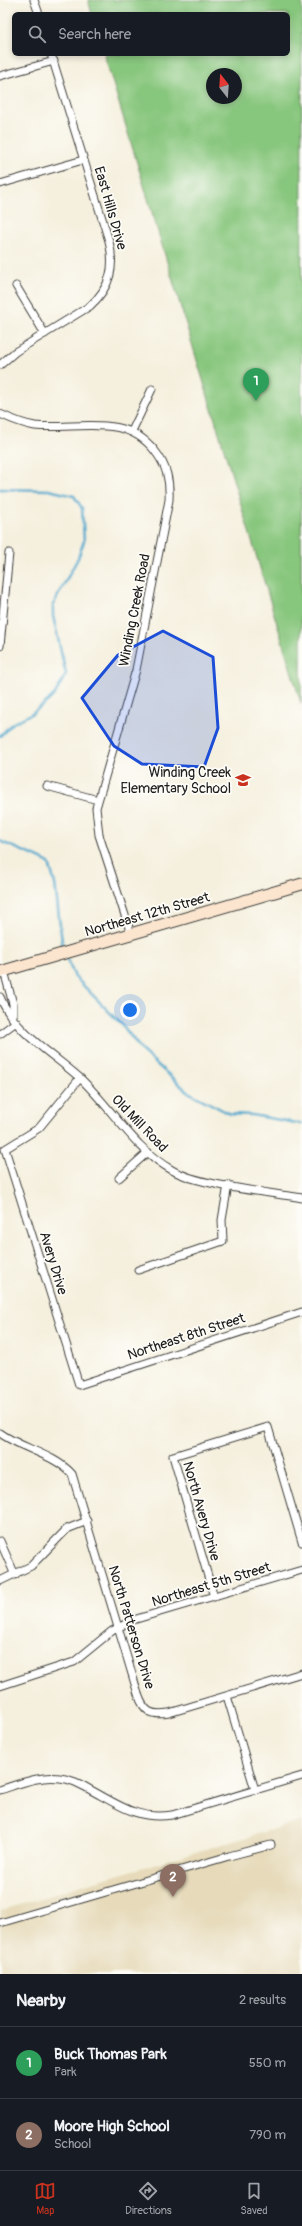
<!DOCTYPE html>
<html lang="en">
<head>
<meta charset="utf-8">
<style>
	:root { --surface:#171b24; --page:#20242c; --text:#f1f3f6; --muted:#9ea1a6; --line:#363941; --accent:#c8321e }
	body { margin:0; font-family:Pangolin,sans-serif; background:var(--page); color:var(--text) }
	.compass { position:absolute; left:206px; top:68px; width:36px; height:36px; border-radius:50%; background:var(--surface); box-shadow:0 2px 6px #0003; rotate:343deg }
	.you { position:absolute; left:130px; top:1010px; width:14px; height:14px; margin:-10px; border:3px solid #fff; border-radius:50%; background:#1a73e8; box-shadow:0 0 0 6px #1a73e833 }
	.badge { display:grid; place-items:center; width:26px; height:26px; border-radius:50%; background:var(--accent); color:#fff; font-size:13px; font-weight:700 }
	.pin { position:absolute; translate:-50% -33px; filter:drop-shadow(0 1px 2px #0008) }
	.pin::after { content:''; position:absolute; top:21px; width:14px; height:12px; background:inherit; clip-path:polygon(0 0,100% 0,50% 100%) }
	.list { margin:0; padding:0; list-style:none }
	h2 { display:flex; justify-content:space-between; align-items:center; height:52px; margin:0; padding:0 16px; font-size:17px }
	h2 small { font-size:13px; font-weight:400; color:var(--muted) }
	.list li { display:grid; grid-template-columns:26px 1fr auto; gap:12px; align-items:center; box-sizing:border-box; height:72px; padding:0 16px; border-top:1px solid var(--line) }
	.list b { display:block; font-size:15px; white-space:nowrap }
	.list p { margin:0; font-size:13px; white-space:nowrap; color:var(--muted) }
	.list em { font-size:13px; font-style:normal; color:var(--muted) }
	.icon { flex:none; width:22px; height:22px; fill:none; stroke:currentColor; stroke-width:2; stroke-linecap:round; stroke-linejoin:round }
	.map { position:relative; flex:none; width:302px; height:1974px; overflow:hidden }
	.search { position:absolute; background:var(--surface); box-shadow:0 2px 6px #0003; left:12px; right:12px; top:12px; height:44px; display:flex; align-items:center; gap:10px; box-sizing:border-box; padding:0 14px; border-radius:6px; color:var(--muted); font-size:15px }
	.sheet { height:196px; background:var(--surface) }
	nav { display:flex; justify-content:space-around; align-items:center; box-sizing:border-box; height:56px; border-top:1px solid var(--line); background:var(--surface); font-size:11px; color:var(--muted) }
	nav a { display:grid; justify-items:center; gap:2px }
	nav .on { color:var(--accent) }
	.map>svg:first-child { display:block }
	.built { fill:#e6daba }
	.green { fill:#87c67d; stroke:#52714c; fill-rule:evenodd }
	.lines { fill:none; stroke-linecap:round; stroke-linejoin:round }
	.stream { stroke:#52a9cf; stroke-width:2.5 }
	.street-casing { stroke:#3d3c39; stroke-width:9 }
	.secondary-casing { stroke:#3d3c39; stroke-width:13 }
	.street { stroke:#fff; stroke-width:7 }
	.secondary { stroke:#fbe5cf; stroke-width:11 }
	.marked { fill:#1d4ed8; fill-opacity:0.2; stroke:#1d4ed8; stroke-width:3; stroke-linejoin:round }
	.labels { text-anchor:middle; stroke-width:3.5; stroke-linejoin:round; paint-order:stroke }
	.street-label { font-size:14px; fill:#1c1c1c; stroke:#fdfcf7 }
	.poi-label { font-size:14px; fill:#1c1c1c; stroke:#fdfcf7; text-anchor:end }
</style>
</head>
<body>
<div class="map">
<svg width="302" height="1974" viewBox="0 0 302 1974">
	<rect width="100%" height="100%" fill="#fdfcf7"/>
	<filter id="ink" filterUnits="userSpaceOnUse"><feTurbulence type="fractalNoise" baseFrequency=".025" numOctaves="2"/><feDisplacementMap in="SourceGraphic" scale="8" xChannelSelector="R" yChannelSelector="G"/><feConvolveMatrix kernelMatrix="1 2 1 2 8 2 1 2 1" color-interpolation-filters="sRGB"/></filter>
	<filter id="wash" filterUnits="userSpaceOnUse"><feTurbulence type="fractalNoise" baseFrequency=".012" numOctaves="4" result="noise"/><feDisplacementMap in="SourceGraphic" scale="16" xChannelSelector="R" yChannelSelector="G"/><feGaussianBlur stdDeviation="0.9" result="paint"/><feColorMatrix in="noise" values="0 0 0 0 0 0 0 0 0 0 0 0 0 0 0 0 0 1.4 0 .05"/><feComposite in="paint" operator="in"/></filter>
	<g filter="url(#wash)">
		<rect width="100%" height="100%" fill="#f5f0de"/>
		<path class="built" d="M 302,1821 L 302,1974 L 0,1974 L 0,1911 L 89,1883 Z"/>
		<path class="green" d="M 88,0 L 302,0 L 301,703 L 104,54 L 288,54 L 288,14 L 92,14 ZM 212,74 L 236,74 L 236,98 L 212,98 Z"/>
		<g class="lines">
			<path class="stream" d="M 0,489 L 49,490 L 74,496 L 82,508 L 84,541 L 78,558 L 53,605 L 53,616 L 66,674 L 55,694 L 48,701 L 31,714 L 13,723 L 0,736
				M 0,841 C 16,849 33,854 49,863 L 55,884 L 63,950
				M 66,957 L 75,977 L 123,1026 L 143,1052 L 188,1092 L 230,1114 L 252,1115 L 302,1124"/>
		</g>
	</g>
	<g filter="url(#ink)">
		<g class="lines">
			<defs>
				<path id="street" d="M 34,0 L 39,14
					M 0,76 L 54,61
					M 0,184 L 83,160
					M 16,286 L 45,334
					M 0,365 L 15,352 L 90,306 C 111,287 115,267 109,241 L 51,54
					M 0,414 C 11,419 22,424 35,426 C 77,430 125,412 155,451 C 167,466 170,481 169,500 L 136,670 L 96,808 L 99,835 L 131,934
					M 132,431 L 152,389
					M 0,646 L 9,553
					M 47,786 L 98,800
					M 4,971 L 13,1004 L 13,1016
					M 0,997 C 15,1033 52,1053 80,1078 C 111,1107 134,1149 172,1170 C 200,1186 268,1192 302,1198
					M 0,1034 L 16,1022
					M 80,1078 L 39,1128 L 5,1149 L 79,1385 L 302,1312
					M 119,1178 L 148,1152
					M 138,1270 L 223,1241 L 222,1220 L 228,1185
					M 0,1433 C 22,1449 54,1454 72,1474 L 138,1694 C 144,1712 151,1716 169,1713 L 302,1673
					M 0,1541 L 15,1575
					M 0,1581 L 31,1566 L 67,1529 L 87,1521
					M 214,1597 L 173,1456 L 268,1427 L 302,1542
					M 0,1686 L 74,1662 L 112,1631 L 133,1620 L 302,1570
					M 227,1696 L 255,1790
					M 0,1790 C 19,1784 40,1775 60,1778 C 71,1779 80,1784 89,1789 C 119,1805 137,1820 172,1815 L 302,1776
					M 0,1923 L 229,1856 L 271,1845"/>
				<path id="secondary" d="M 0,972 L 302,884"/>
			</defs>
			<use href="#street" class="street-casing"/>
			<use href="#secondary" class="secondary-casing"/>
			<use href="#street" class="street"/>
			<use href="#secondary" class="secondary"/>
		</g>
	</g>
	<path class="marked" d="M 163,631 L 213,657 L 218,728 L 204,767 L 142,764 L 114,746 L 82,698 L 118,655 Z"/>
	<defs>
		<symbol id="school-bare" viewBox="-9 -9 18 18"><path d="M0-5L7-2L0 1L-7-2ZM-4 1L0 2.5L4 1V4Q0 6-4 4Z" fill="#c8321e" stroke="#fdfcf7" stroke-width="2.5" paint-order="stroke"/></symbol>
	</defs>
	<g fill-rule="evenodd">
		<use href="#school-bare" x="232" y="769" width="22" height="22"/>
	</g>
	<g class="labels">
		<g class="street-label">
			<text transform="translate(111 208) rotate(74)" y="5">East Hills Drive</text>
			<text transform="translate(134 610) rotate(-79)" y="5">Winding Creek Road</text>
			<text transform="translate(147 914) rotate(-16)" y="5">Northeast 12th Street</text>
			<text transform="translate(140 1123) rotate(46)" y="5">Old Mill Road</text>
			<text transform="translate(54 1263) rotate(73)" y="5">Avery Drive</text>
			<text transform="translate(186 1336) rotate(-18)" y="5">Northeast 8th Street</text>
			<text transform="translate(202 1511) rotate(74)" y="5">North Avery Drive</text>
			<text transform="translate(211 1584) rotate(-17)" y="5">Northeast 5th Street</text>
			<text transform="translate(132 1627) rotate(73)" y="5">North Patterson Drive</text>
		</g>
		<g class="poi-label">
			<text x="231" y="777">Winding Creek<tspan x="231" dy="16">Elementary School</tspan></text>
		</g>
	</g>
</svg>
<svg class="compass" viewBox="-18 -18 36 36"><path d="M0-13l5 13h-10z" fill="#e53935"/><path d="M0 13l5-13h-10z" fill="#9ea1a6"/></svg>
<div class="you"></div>
<div class="pin badge" style="left:256px;top:401px;background:#2e9e5b">1</div>
<div class="pin badge" style="left:173px;top:1897px;background:#8d6e63">2</div>
<div class="search"><svg class="icon" aria-label="search" viewBox="0 0 24 24"><circle cx="10" cy="10" r="6"/><path d="M15 15l6 6"/></svg>Search here</div>
</div>
<section class="sheet">
<h2>Nearby<small>2 results</small></h2>
<ul class="list">
<li><span class="badge" style="background:#2e9e5b">1</span><div><b>Buck Thomas Park</b><p>Park</p></div><em>550 m</em></li>
<li><span class="badge" style="background:#8d6e63">2</span><div><b>Moore High School</b><p>School</p></div><em>790 m</em></li>
</ul>
</section>
<nav>
<a class="on"><svg class="icon" aria-label="map" viewBox="0 0 24 24"><path d="M3 6l6-2 6 2 6-2v14l-6 2-6-2-6 2zM9 4v14M15 6v14"/></svg>Map</a>
<a><svg class="icon" aria-label="directions" viewBox="0 0 24 24"><path d="M12 3l9 9-9 9-9-9zM9 14v-3h6M13 9l2 2-2 2"/></svg>Directions</a>
<a><svg class="icon" aria-label="saved" viewBox="0 0 24 24"><path d="M7 4h10v16l-5-4-5 4z"/></svg>Saved</a>
</nav>
</body>
</html>
